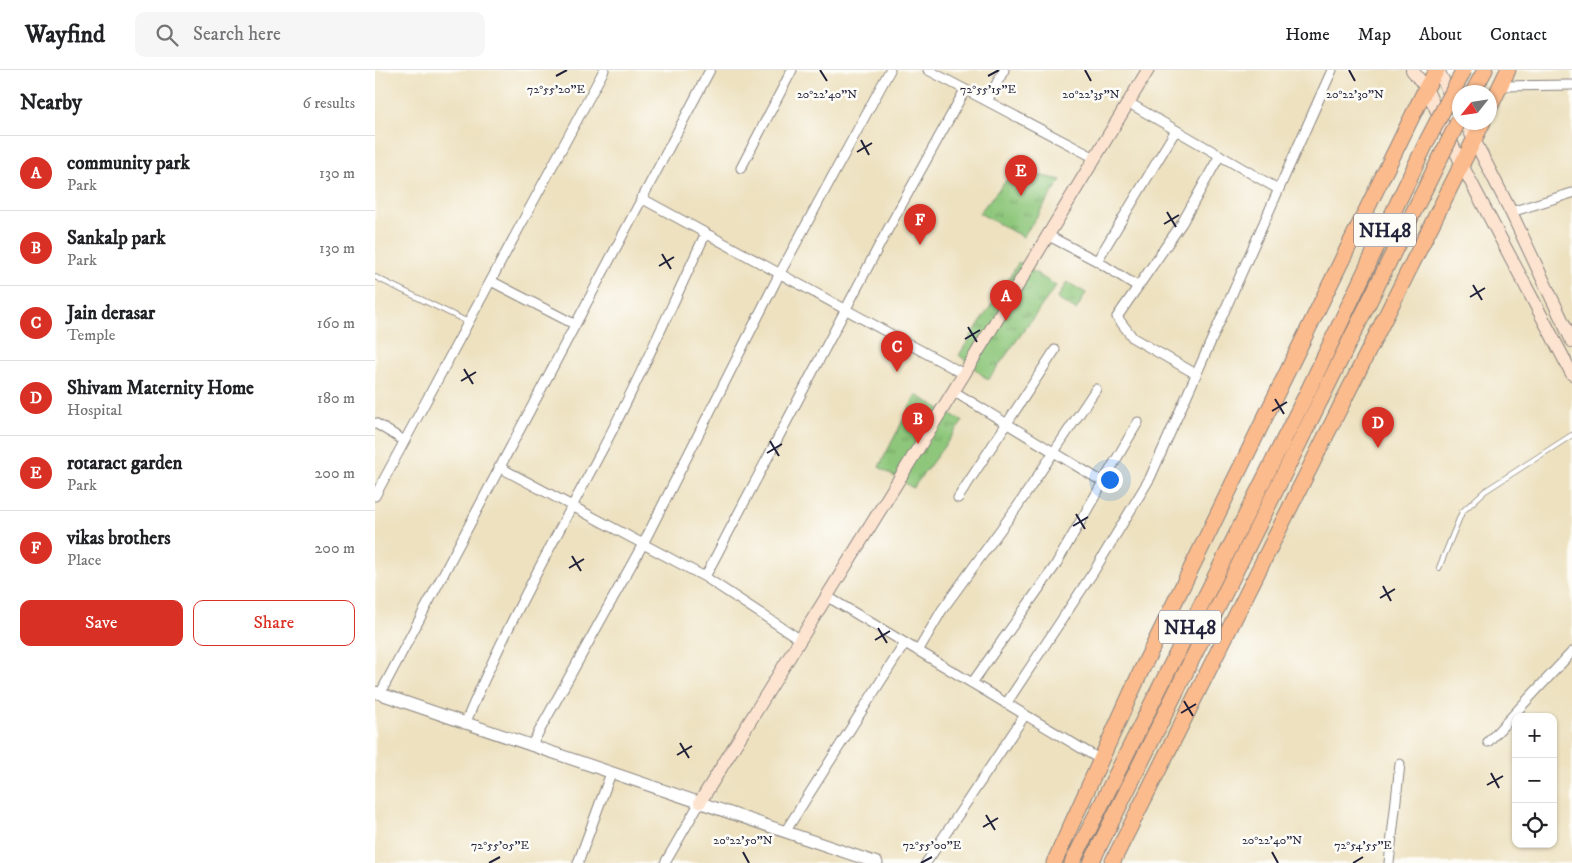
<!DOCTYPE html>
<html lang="en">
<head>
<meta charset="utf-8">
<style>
	:root { --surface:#fff; --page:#f6f6f6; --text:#202124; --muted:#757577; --line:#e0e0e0; --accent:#d93025 }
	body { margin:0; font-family:"IM FELL DW Pica",serif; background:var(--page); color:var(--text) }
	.controls { position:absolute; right:15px; bottom:15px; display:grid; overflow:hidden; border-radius:10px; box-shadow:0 1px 4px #0004 }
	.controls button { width:45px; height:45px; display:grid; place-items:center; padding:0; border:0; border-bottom:1px solid var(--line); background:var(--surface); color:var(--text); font:25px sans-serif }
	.compass { position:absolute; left:1077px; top:15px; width:45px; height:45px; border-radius:50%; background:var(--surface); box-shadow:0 1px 4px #0004; rotate:240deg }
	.you { position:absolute; left:734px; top:409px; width:18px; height:18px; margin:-12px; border:4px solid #fff; border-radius:50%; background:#1a73e8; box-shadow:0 0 0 8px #1a73e833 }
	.badge { display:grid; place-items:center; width:32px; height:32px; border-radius:50%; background:var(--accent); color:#fff; font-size:16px; font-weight:700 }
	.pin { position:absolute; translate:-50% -41px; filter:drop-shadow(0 1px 2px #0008) }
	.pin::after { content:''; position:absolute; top:26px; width:18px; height:15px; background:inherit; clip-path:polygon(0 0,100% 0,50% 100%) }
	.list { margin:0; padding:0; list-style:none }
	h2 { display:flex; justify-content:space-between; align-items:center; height:65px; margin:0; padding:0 20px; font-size:21px }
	h2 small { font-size:16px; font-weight:400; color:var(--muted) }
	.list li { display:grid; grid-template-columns:32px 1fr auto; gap:15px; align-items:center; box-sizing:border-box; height:75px; padding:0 20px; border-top:1px solid var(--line) }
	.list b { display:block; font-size:19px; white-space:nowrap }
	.list p { margin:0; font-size:16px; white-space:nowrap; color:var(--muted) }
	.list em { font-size:16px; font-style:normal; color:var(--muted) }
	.actions { display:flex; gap:10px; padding:15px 20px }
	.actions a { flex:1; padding:11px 0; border:1px solid var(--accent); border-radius:10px; text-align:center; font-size:18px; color:var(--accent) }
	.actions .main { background:var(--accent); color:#fff }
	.icon { flex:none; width:28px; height:28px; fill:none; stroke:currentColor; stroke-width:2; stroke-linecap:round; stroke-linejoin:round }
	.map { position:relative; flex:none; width:1197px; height:793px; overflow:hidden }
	header { display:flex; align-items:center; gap:30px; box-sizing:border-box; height:70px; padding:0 25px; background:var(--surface); border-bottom:1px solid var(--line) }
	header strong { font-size:24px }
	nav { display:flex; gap:28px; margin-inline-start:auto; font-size:18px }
	.search { width:350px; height:45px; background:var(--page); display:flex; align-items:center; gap:12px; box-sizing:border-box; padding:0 18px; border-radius:10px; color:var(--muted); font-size:19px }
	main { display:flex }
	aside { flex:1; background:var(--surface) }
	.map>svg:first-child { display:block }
	.park { fill:url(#park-tufts); stroke:#58745b }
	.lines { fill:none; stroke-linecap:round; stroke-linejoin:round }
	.service-casing { stroke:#88827e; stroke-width:6 }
	.minor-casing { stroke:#88827e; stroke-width:11 }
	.tertiary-casing { stroke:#88827e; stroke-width:13 }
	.secondary-casing { stroke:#88827e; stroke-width:14 }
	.trunk-casing { stroke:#88827e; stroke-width:17 }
	.service { stroke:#fff; stroke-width:4.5 }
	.minor { stroke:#fff; stroke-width:9 }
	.tertiary { stroke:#fff; stroke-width:11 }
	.secondary { stroke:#fde4d1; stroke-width:12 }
	.trunk { stroke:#fbbb8d; stroke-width:15 }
	.trunk-bridge-casing { stroke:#88827e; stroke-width:17; stroke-linecap:butt }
	.trunk-bridge { stroke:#fbbb8d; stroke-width:15 }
	.ticks { fill:none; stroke:#22223b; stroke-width:2 }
	.labels { text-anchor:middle; stroke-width:5; stroke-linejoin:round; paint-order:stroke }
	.shield { fill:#fdfcf7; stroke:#646373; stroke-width:1 }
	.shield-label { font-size:19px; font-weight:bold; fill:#22223b }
	.ticks-label { font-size:12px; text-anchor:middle; fill:#22223b; stroke:#fdfcf7; stroke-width:5; stroke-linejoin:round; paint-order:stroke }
</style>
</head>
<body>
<header>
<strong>Wayfind</strong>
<div class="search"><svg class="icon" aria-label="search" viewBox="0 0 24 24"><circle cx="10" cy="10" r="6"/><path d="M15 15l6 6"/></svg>Search here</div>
<nav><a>Home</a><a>Map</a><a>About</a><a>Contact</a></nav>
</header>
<main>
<aside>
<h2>Nearby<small>6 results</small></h2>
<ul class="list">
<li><span class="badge">A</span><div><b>community park</b><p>Park</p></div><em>130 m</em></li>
<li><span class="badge">B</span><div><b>Sankalp park</b><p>Park</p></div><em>130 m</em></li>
<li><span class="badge">C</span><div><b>Jain derasar</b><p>Temple</p></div><em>160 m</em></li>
<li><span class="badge">D</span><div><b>Shivam Maternity Home</b><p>Hospital</p></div><em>180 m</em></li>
<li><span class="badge">E</span><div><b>rotaract garden</b><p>Park</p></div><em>200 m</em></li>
<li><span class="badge">F</span><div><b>vikas brothers</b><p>Place</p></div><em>200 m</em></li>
</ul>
<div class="actions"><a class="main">Save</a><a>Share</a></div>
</aside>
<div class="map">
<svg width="1197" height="793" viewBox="0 0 1197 793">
	<defs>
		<pattern id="park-tufts" width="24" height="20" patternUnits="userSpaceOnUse" patternTransform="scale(1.25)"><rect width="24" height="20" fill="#8ec77b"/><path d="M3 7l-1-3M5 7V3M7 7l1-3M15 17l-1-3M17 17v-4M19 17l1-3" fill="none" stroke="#74a166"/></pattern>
	</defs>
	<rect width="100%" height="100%" fill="#fdfcf7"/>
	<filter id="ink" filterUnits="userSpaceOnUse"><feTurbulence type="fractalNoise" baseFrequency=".02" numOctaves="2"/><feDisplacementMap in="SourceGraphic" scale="10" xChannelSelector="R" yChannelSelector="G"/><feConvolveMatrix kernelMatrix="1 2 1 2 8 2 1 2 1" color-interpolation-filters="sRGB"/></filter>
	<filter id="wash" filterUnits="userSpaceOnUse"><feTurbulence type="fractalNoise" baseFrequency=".0096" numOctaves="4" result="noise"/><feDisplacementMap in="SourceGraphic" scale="20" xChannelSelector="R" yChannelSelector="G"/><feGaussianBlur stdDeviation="1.12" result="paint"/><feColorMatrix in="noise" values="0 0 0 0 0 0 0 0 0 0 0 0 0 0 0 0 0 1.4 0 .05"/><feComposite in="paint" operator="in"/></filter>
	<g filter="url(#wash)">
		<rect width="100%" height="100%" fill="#ede1c0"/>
		<path class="park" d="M 640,100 L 686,110 L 648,167 L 604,143 Z
			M 644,192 L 681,216 L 613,310 L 584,285 Z
			M 692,212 L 711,223 L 701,240 L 682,229 Z
			M 541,325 L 588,351 L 538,418 L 504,397 Z"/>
	</g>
	<g filter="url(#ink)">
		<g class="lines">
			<defs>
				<path id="service" d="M 0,207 L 93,252
					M 1064,498 L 1087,442 L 1110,421 L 1197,365"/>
				<path id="minor" d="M 553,0 L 718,87
					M 1125,16 L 1197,15
					M 612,31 L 629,0
					M 754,33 L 903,119
					M 366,98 L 417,0
					M 266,128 L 589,304
					M 1136,142 L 1197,123
					M 672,165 L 722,191 L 762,216
					M 722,191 L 801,60
					M 116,211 L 199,254
					M 821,304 L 758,268 L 742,247 L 807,153 L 845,85
					M 578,321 L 728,412 L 680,496 L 597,613
					M 0,353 L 28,370
					M 124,397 L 330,507 L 426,570
					M 728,412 L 763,352
					M 0,426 L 229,0
					M 583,428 L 680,280
					M 330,507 L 506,172 L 590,20
					M 453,527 L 726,690
					M 543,581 L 567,540 L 642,437 L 721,319
					M 6,622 L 335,0
					M 631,634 L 719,501 L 775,408 L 957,0
					M 90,654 C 129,560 178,472 226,382 C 264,311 296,236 331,163
					M 1113,672 L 1197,582
					M 156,676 L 268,474 L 405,203 L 515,0
					M 410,762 L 530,573
					M 203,793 L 236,703
					M 290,793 L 325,732
					M 551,793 L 650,645
					M 1014,793 L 1025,694"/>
				<path id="tertiary" d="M 0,622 L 502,793"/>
				<path id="secondary" d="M 1037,0 L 1051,18 L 1087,95 L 1197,304
					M 1063,0 L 1084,43
					M 1090,52 L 1136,142 L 1197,271
					M 325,732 L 589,304 L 773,0"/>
				<path id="trunk" d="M 1098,22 L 1110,0
					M 1114,39 L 1133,0
					M 679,793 L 766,601 L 1051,18 L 1062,0
					M 697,793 L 933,321
					M 716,793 L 945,331
					M 737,793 L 1108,52"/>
			</defs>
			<use href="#service" class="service-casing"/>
			<use href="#minor" class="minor-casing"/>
			<use href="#tertiary" class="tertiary-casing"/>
			<use href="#secondary" class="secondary-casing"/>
			<use href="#trunk" class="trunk-casing"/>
			<use href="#service" class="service"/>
			<use href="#minor" class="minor"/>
			<use href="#tertiary" class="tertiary"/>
			<use href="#secondary" class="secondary"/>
			<use href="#trunk" class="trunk"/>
			<defs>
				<path id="trunk-bridge" d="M 933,321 L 1053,69 L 1089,0
					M 945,331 L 1084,50"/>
			</defs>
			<use href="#trunk-bridge" class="trunk-bridge-casing"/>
			<use href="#trunk-bridge" class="trunk-bridge"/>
		</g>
	</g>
	<path class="ticks" d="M 445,0 L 452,11M 710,0 L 716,11M 974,0 L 980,11M 181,6 L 192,0M 613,6 L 624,0M 486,70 L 494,85M 482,82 L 497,73M 792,142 L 801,157M 789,154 L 804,145M 287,184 L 296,199M 284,196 L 299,187M 1098,215 L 1107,230M 1095,227 L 1110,218M 593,257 L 602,272M 590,269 L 605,260M 89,299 L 98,314M 86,311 L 101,302M 900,329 L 909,344M 897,341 L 912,332M 395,371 L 404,386M 392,383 L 407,374M 701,444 L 710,459M 698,456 L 713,447M 197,486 L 206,501M 194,498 L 209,489M 1008,516 L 1016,531M 1005,528 L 1020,519M 503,558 L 512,573M 500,570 L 515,561M 809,631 L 818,646M 806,643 L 821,634M 305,673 L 314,688M 302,685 L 317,676M 1116,703 L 1124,718M 1112,715 L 1128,706M 611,745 L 620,760M 608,757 L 623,748M 368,782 L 374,793M 897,782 L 903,793M 114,793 L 125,787M 546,793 L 557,787M 978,793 L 988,787"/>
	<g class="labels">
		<g class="shield">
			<rect x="979" y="143.5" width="62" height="33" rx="4"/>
			<rect x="784" y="540.5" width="62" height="33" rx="4"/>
		</g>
		<g class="shield-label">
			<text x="1010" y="167">NH48</text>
			<text x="815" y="564">NH48</text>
		</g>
	</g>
	<g class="ticks-label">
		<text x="181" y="23">72°55'20"E</text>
		<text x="613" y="23">72°55'15"E</text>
		<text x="452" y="28">20°22'40"N</text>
		<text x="716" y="28">20°22'35"N</text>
		<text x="980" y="28">20°22'30"N</text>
		<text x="368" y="774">20°22'50"N</text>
		<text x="897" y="774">20°22'40"N</text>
		<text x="125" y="779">72°55'05"E</text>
		<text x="557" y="779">72°55'00"E</text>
		<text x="988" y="779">72°54'55"E</text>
	</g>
</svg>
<div class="controls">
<button>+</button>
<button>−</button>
<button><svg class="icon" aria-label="locate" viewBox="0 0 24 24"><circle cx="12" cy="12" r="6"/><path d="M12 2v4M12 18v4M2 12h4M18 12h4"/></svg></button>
</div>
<svg class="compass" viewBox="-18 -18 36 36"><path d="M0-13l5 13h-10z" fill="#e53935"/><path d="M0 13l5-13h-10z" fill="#757577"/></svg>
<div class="you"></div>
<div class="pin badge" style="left:631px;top:251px">A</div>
<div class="pin badge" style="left:543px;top:374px">B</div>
<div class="pin badge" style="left:522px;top:302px">C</div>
<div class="pin badge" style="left:1003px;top:378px">D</div>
<div class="pin badge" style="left:646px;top:126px">E</div>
<div class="pin badge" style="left:545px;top:175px">F</div>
</div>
</main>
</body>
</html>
